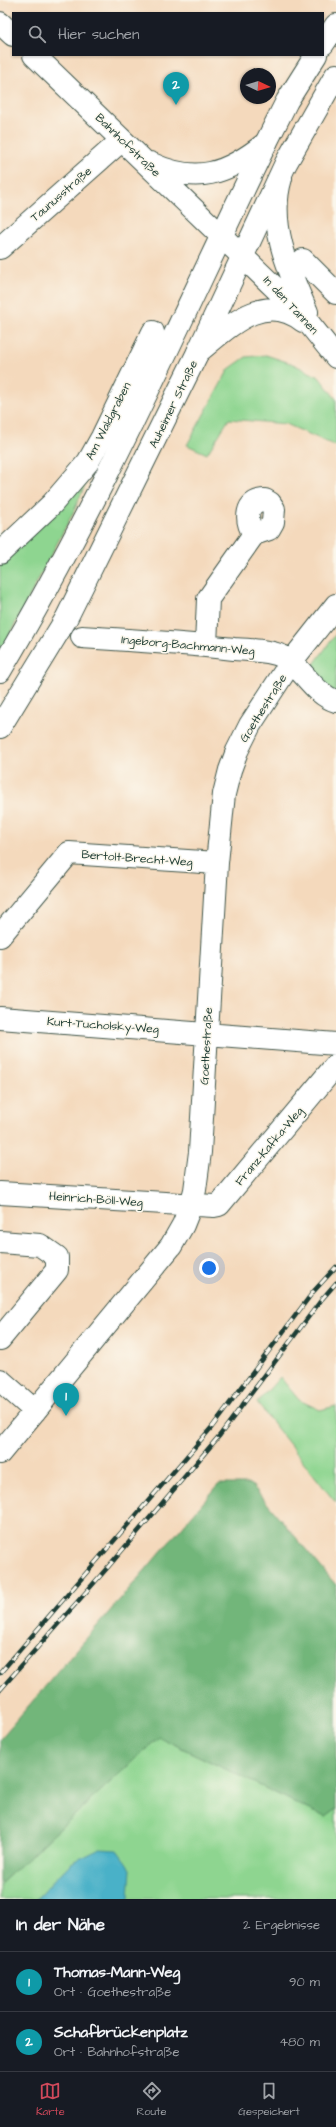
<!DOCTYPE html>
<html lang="de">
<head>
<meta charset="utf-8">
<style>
	:root { --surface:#171b24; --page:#242831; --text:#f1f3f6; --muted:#9ea1a6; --line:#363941; --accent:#d1495b }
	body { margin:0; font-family:"Architects Daughter",sans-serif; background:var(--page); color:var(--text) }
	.compass { position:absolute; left:240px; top:68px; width:36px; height:36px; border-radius:50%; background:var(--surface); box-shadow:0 1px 3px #0004; rotate:94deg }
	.you { position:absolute; left:209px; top:1268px; width:14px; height:14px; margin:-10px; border:3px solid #fff; border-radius:50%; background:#1a73e8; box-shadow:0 0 0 6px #1a73e833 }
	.badge { display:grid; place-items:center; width:26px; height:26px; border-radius:50%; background:var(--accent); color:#fff; font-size:13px; font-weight:700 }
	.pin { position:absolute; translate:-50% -33px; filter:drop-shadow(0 1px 2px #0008) }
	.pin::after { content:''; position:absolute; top:21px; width:14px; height:12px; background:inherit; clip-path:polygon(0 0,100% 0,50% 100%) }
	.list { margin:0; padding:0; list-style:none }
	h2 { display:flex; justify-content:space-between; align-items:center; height:52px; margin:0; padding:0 16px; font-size:17px }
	h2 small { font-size:13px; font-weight:400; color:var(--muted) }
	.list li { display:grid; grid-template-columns:26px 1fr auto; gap:12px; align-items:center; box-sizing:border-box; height:60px; padding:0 16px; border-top:1px solid var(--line) }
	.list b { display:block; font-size:15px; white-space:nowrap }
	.list p { margin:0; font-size:13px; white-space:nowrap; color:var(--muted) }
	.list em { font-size:13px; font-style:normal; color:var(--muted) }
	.icon { flex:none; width:22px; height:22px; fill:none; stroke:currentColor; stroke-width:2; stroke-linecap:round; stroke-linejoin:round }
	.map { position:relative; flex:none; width:336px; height:1899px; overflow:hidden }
	.search { position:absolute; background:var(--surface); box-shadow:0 1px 3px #0004; left:12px; right:12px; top:12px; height:44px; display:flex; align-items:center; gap:10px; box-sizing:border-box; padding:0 14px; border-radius:0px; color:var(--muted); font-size:15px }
	.sheet { height:172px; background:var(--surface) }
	nav { display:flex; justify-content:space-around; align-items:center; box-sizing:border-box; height:56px; border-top:1px solid var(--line); background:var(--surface); font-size:11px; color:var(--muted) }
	nav a { display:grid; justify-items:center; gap:2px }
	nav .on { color:var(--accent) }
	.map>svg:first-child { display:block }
	.green { fill:#8ed590; stroke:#568962 }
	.forest { fill:#72b67a; stroke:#487a57 }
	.water { fill:#49b1c8; stroke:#34777e }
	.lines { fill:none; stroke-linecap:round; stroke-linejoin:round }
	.minor-casing { stroke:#3f5448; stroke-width:24 }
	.major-casing { stroke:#3f5448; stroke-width:24 }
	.minor { stroke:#fff; stroke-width:22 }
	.major { stroke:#fff; stroke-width:22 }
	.rail-casing { stroke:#1f3d34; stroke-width:4.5 }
	.rail { stroke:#fbf7ec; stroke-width:3; stroke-dasharray:9; stroke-linecap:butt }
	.labels { text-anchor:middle; stroke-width:3; stroke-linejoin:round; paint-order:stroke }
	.street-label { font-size:12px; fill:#1f3d34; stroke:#fbf7ec }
</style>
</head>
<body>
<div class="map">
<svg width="336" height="1899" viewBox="0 0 336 1899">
	<rect width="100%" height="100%" fill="#fbf7ec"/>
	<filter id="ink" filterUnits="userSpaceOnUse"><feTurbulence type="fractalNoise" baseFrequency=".025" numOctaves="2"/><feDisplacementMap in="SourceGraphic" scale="8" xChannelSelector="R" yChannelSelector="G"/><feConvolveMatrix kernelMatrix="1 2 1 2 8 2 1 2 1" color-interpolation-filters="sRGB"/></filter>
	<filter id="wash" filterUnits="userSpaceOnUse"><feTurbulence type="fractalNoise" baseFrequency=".012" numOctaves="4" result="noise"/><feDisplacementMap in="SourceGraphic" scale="16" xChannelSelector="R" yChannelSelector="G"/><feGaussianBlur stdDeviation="0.9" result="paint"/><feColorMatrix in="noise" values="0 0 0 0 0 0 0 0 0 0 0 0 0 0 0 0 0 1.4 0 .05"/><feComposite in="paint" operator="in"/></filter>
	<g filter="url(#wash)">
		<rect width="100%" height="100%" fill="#f4d9bc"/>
		<path class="green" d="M 266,355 L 293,364 L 319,377 L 336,399 L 336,446 L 286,424 L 229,419 L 207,454 L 187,445 L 229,369 L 246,357 Z
			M 87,481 L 73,513 L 0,653 L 0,563 Z
			M 336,634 L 336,694 L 309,671 Z
			M 280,1377 L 299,1400 L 320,1410 L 336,1406 L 336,1503 L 257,1403 Z
			M 159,1737 L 325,1817 L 336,1809 L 336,1899 L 127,1899 L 129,1897 L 71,1863 L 36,1899 L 0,1899 L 0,1884 Z"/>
		<path class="forest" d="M 219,1484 L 251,1484 L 336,1585 L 336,1809 L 325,1817 L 159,1737 L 0,1884 L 0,1739 Z"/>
		<path class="water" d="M 100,1849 L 117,1850 L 131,1869 L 129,1897 L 127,1899 L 36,1899 L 71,1863 Z"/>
	</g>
	<g filter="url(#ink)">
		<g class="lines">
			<defs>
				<path id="minor" d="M 0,23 L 13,35
					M 34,55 L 299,311 L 336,357
					M 150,163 C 197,185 227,174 266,143
					M 281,178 C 267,224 289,271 307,312
					M 0,248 L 122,140
					M 303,260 L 336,293
					M 198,352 C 228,328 263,290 303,321
					M 0,553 L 52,504 L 88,462 L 102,437 L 153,332
					M 82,637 C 132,640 183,643 234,649 C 249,650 268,650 282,656 C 303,667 313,694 336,701
					M 206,645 L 208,599 L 254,534 L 269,529 L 273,522 L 274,509 L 270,503 L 265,500 C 245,500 245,521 254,534
					M 0,936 L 69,853 L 217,863
					M 0,1018 L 336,1044
					M 0,1193 L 214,1206 L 219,1205 L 336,1065
					M 0,1242 L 40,1245 L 57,1257 L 57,1270 L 0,1339
					M 0,1380 L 35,1411
					M 0,1453 L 171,1246 L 183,1225 L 191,1205 L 195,1190 L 200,1152 L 217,863 L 224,794 L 230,770 L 237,751 L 250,725 L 291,662 L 336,605"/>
				<path id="major" d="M 323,44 L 336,25
					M 0,671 C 101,502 180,320 266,143 L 287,101 L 316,55
					M 0,727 L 66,619 L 198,352 L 286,163 L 336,75"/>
			</defs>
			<use href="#minor" class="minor-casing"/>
			<use href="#major" class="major-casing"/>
			<use href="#minor" class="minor"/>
			<use href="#major" class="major"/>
			<defs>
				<path id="rail" d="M 0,1673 L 212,1427 L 313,1292 L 336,1267
					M 0,1690 L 108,1567 L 220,1435 L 322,1299 L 336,1283"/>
			</defs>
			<use href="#rail" class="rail-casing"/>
			<use href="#rail" class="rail"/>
		</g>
	</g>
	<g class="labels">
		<g class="street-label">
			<text transform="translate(128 145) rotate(44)" y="4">Bahnhofstraße</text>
			<text transform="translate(61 194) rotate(-41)" y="4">Taunusstraße</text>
			<text transform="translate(291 305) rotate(47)" y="4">In den Tannen</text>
			<text transform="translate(173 404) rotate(-64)" y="4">Auheimer Straße</text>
			<text transform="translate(108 421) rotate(-63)" y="4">Am Waldgraben</text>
			<text transform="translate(188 645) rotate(5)" y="4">Ingeborg-Bachmann-Weg</text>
			<text transform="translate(263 708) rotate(-58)" y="4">Goethestraße</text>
			<text transform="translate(137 858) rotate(4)" y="4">Bertolt-Brecht-Weg</text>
			<text transform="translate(103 1025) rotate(4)" y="4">Kurt-Tucholsky-Weg</text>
			<text transform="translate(206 1046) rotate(-87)" y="4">Goethestraße</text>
			<text transform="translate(269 1146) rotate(-50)" y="4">Franz-Kafka-Weg</text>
			<text transform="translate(96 1199) rotate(4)" y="4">Heinrich-Böll-Weg</text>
		</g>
	</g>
</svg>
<svg class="compass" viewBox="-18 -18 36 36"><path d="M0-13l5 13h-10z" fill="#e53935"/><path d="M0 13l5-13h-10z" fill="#9ea1a6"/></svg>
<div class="you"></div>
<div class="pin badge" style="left:66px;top:1416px;background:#0f9aa8">1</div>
<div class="pin badge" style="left:176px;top:105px;background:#0f9aa8">2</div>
<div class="search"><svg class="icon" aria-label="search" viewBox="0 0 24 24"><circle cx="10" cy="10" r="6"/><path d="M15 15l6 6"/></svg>Hier suchen</div>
</div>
<section class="sheet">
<h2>In der Nähe<small>2 Ergebnisse</small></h2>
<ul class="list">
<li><span class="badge" style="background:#0f9aa8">1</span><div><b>Thomas-Mann-Weg</b><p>Ort · Goethestraße</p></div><em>90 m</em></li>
<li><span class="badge" style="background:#0f9aa8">2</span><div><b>Schafbrückenplatz</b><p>Ort · Bahnhofstraße</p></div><em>480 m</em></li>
</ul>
</section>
<nav>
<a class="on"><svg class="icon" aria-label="map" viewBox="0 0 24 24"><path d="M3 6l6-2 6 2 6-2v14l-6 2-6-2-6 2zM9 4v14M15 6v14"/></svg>Karte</a>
<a><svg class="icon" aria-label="directions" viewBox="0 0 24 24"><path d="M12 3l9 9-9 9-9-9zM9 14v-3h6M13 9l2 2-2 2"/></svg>Route</a>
<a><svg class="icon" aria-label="saved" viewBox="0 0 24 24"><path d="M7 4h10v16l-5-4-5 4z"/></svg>Gespeichert</a>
</nav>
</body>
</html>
